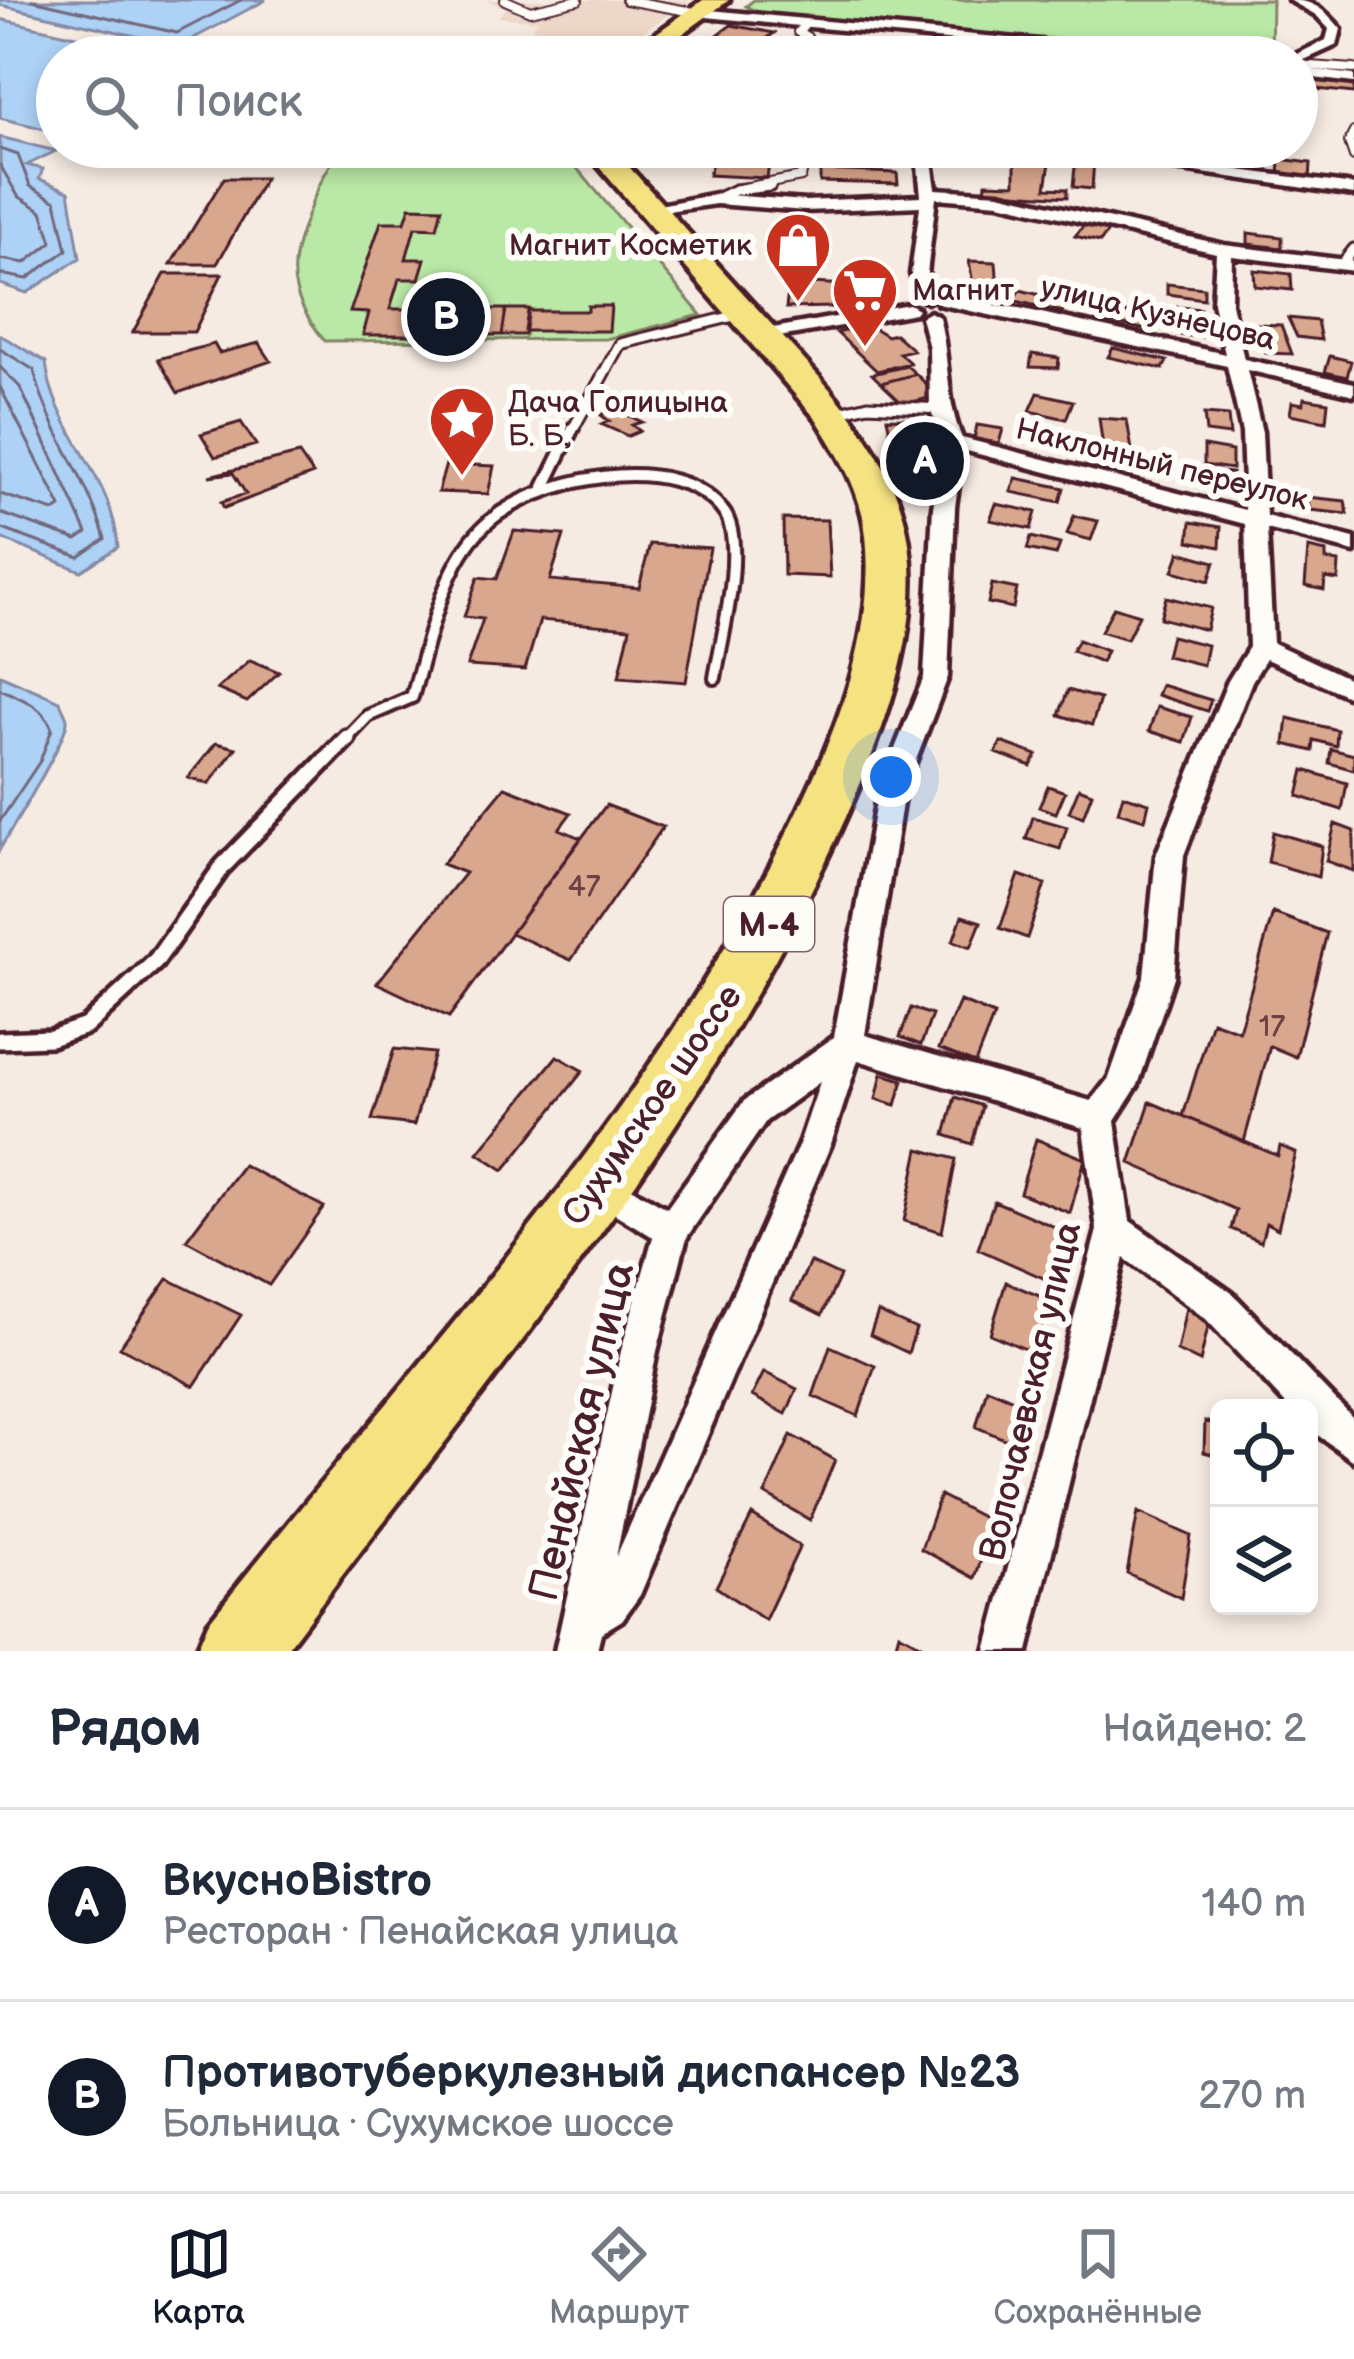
<!DOCTYPE html>
<html lang="ru">
<head>
<meta charset="utf-8">
<style>
	:root { --surface:#fff; --page:#f2f2f3; --text:#1f2937; --muted:#747a83; --line:#e0e1e3; --accent:#111827 }
	body { margin:0; font-family:"Balsamiq Sans",sans-serif; background:var(--page); color:var(--text) }
	.controls { position:absolute; right:36px; bottom:36px; display:grid; overflow:hidden; border-radius:18px; box-shadow:0 6px 18px #0003 }
	.controls button { width:108px; height:108px; display:grid; place-items:center; padding:0; border:0; border-bottom:3px solid var(--line); background:var(--surface); color:var(--text); font:60px sans-serif }
	.you { position:absolute; left:891px; top:777px; width:42px; height:42px; margin:-30px; border:9px solid #fff; border-radius:50%; background:#1a73e8; box-shadow:0 0 0 18px #1a73e833 }
	.badge { display:grid; place-items:center; width:78px; height:78px; border-radius:50%; background:var(--accent); color:#fff; font-size:39px; font-weight:700 }
	.pin { position:absolute; translate:-50% -50%; border:6px solid #fff; box-shadow:0 3px 12px #0006 }
	.list { margin:0; padding:0; list-style:none }
	h2 { display:flex; justify-content:space-between; align-items:center; height:156px; margin:0; padding:0 48px; font-size:51px }
	h2 small { font-size:39px; font-weight:400; color:var(--muted) }
	.list li { display:grid; grid-template-columns:78px 1fr auto; gap:36px; align-items:center; box-sizing:border-box; height:192px; padding:0 48px; border-top:3px solid var(--line) }
	.list b { display:block; font-size:45px; white-space:nowrap }
	.list p { margin:0; font-size:39px; white-space:nowrap; color:var(--muted) }
	.list em { font-size:39px; font-style:normal; color:var(--muted) }
	.icon { flex:none; width:66px; height:66px; fill:none; stroke:currentColor; stroke-width:2; stroke-linecap:round; stroke-linejoin:round }
	.map { position:relative; flex:none; width:1354px; height:1651px; overflow:hidden }
	.search { position:absolute; background:var(--surface); box-shadow:0 6px 18px #0003; left:36px; right:36px; top:36px; height:132px; display:flex; align-items:center; gap:30px; box-sizing:border-box; padding:0 42px; border-radius:66px; color:var(--muted); font-size:45px }
	.sheet { height:540px; background:var(--surface) }
	nav { display:flex; justify-content:space-around; align-items:center; box-sizing:border-box; height:168px; border-top:3px solid var(--line); background:var(--surface); font-size:33px; color:var(--muted) }
	nav a { display:grid; justify-items:center; gap:6px }
	nav .on { color:var(--accent) }
	.map>svg:first-child { display:block }
	.built { fill:#edd7c8 }
	.green { fill:#bae8a6; stroke:#828468; stroke-width:3 }
	.water { fill:#add2f6; stroke:#858aa5; stroke-width:3 }
	.lines { fill:none; stroke-linecap:round; stroke-linejoin:round }
	.shore { stroke:#72677c; stroke-width:3 }
	.building { fill:#d9a78d; stroke:#4a1f2b; stroke-width:3 }
	.lane-far3-casing { stroke:#4a1f2b; stroke-width:12 }
	.lane-far2-casing { stroke:#4a1f2b; stroke-width:15 }
	.lane-far1-casing { stroke:#4a1f2b; stroke-width:18 }
	.lane-casing { stroke:#4a1f2b; stroke-width:24 }
	.street-casing { stroke:#4a1f2b; stroke-width:9 }
	.highway-casing { stroke:#4a1f2b; stroke-width:9 }
	.lane-far3 { stroke:#fdfcf7; stroke-width:8 }
	.lane-far2 { stroke:#fdfcf7; stroke-width:9 }
	.lane-far1 { stroke:#fdfcf7; stroke-width:10 }
	.lane { stroke:#fdfcf7; stroke-width:15 }
	.street { fill:#fdfcf7; fill-rule:evenodd }
	.highway { fill:#f5e382; fill-rule:evenodd }
	.labels { text-anchor:middle; stroke-width:12; stroke-linejoin:round; paint-order:stroke }
	.far-poi-label { font-size:30px; fill:#4a1f2b; stroke:#fdfcf7; text-anchor:start }
	.far-street-label { font-size:30px; fill:#4a1f2b; stroke:#fdfcf7 }
	.number-label { font-size:30px; fill:#6e4144 }
	.shield { fill:#fdfcf7; stroke:#806168; stroke-width:3 }
	.shield-label { font-size:33px; font-weight:bold; fill:#4a1f2b }
	.street-label { font-size:36px; fill:#4a1f2b; stroke:#fdfcf7 }
	.near-street-label { font-size:42px; fill:#4a1f2b; stroke:#fdfcf7 }
</style>
</head>
<body>
<div class="map">
<svg width="1354" height="1651" viewBox="0 0 1354 1651">
	<rect width="100%" height="100%" fill="#f6ebe2"/>
	<filter id="ink" filterUnits="userSpaceOnUse"><feTurbulence type="fractalNoise" baseFrequency=".00833" numOctaves="2"/><feDisplacementMap in="SourceGraphic" scale="24" xChannelSelector="R" yChannelSelector="G"/><feConvolveMatrix kernelMatrix="1 2 1 2 8 2 1 2 1" color-interpolation-filters="sRGB"/></filter>
	<g filter="url(#ink)">
		<path class="built" d="M 486,0 L 690,0 L 624,45 L 531,28 L 538,21 L 498,17 L 506,8 Z"/>
		<path class="green" d="M 754,0 L 1272,0 L 1271,57 L 1213,57 L 762,15 L 746,6 Z
			M 345,147 L 567,147 L 575,166 L 701,315 L 606,339 L 325,341 C 282,288 289,262 312,203 C 321,180 328,164 345,147 Z"/>
		<path class="water" d="M 0,0 L 266,0 L 179,46 L 0,5 Z
			M 0,19 L 142,51 L 129,57 L 57,57 L 57,132 L 0,118 Z
			M 0,137 L 56,151 L 27,165 L 43,169 L 39,179 L 69,191 L 80,258 L 27,293 L 0,284 Z
			M 0,335 L 46,362 C 52,428 114,477 118,547 L 81,571 L 0,538 Z
			M 0,675 L 60,701 C 61,707 66,713 67,719 C 70,735 12,828 0,849 Z"/>
		<g class="lines">
			<path class="shore" d="M 32,0 L 177,33 L 241,0
				M 0,149 L 18,155 L 30,186 L 56,201 L 67,250 L 27,279 L 0,274
				M 0,165 L 18,196 L 42,211 L 52,242 L 25,263 L 0,259
				M 0,349 L 34,370 C 48,431 89,479 105,539 L 79,557 L 0,528
				M 0,367 L 20,387 L 87,533 L 77,540 L 0,513
				M 0,387 L 61,507 L 54,511 L 0,494
				M 0,689 C 22,699 43,705 52,729 L 40,761 L 0,821"/>
		</g>
		<path class="building" d="M 731,25 L 774,33 L 744,56 L 700,48 Z
			M 825,45 L 895,47 L 896,55 L 825,52 Z
			M 1297,77 L 1354,82 L 1354,93 L 1297,87 Z
			M 470,147 L 520,147 L 516,160 L 494,159 L 496,151 Z
			M 989,152 L 1051,156 L 1046,188 L 1067,189 L 1067,197 L 985,191 L 986,183 L 1015,184 L 1015,160 L 989,158 Z
			M 1076,157 L 1094,159 L 1092,189 L 1073,187 Z
			M 1280,159 L 1311,163 L 1310,181 L 1279,176 Z
			M 712,162 L 769,164 L 767,178 L 709,175 Z
			M 820,170 L 897,173 L 898,184 L 820,182 Z
			M 224,178 L 265,178 L 217,264 L 171,264 Z
			M 410,207 L 442,208 L 437,228 L 415,227 L 406,259 L 425,259 L 419,279 L 399,279 L 390,309 L 506,309 L 502,335 L 363,335 L 369,313 L 350,312 L 381,222 L 405,222 Z
			M 1086,223 L 1110,229 L 1100,242 L 1075,236 Z
			M 1248,233 L 1282,237 L 1282,248 L 1248,244 Z
			M 778,239 L 813,243 L 810,252 L 774,248 Z
			M 969,261 L 996,262 L 998,290 L 974,290 Z
			M 1254,270 L 1291,274 L 1292,290 L 1255,286 Z
			M 165,274 L 222,274 L 194,332 L 133,332 Z
			M 789,282 L 887,287 L 886,306 L 786,308 Z
			M 1167,284 L 1204,288 L 1204,299 L 1167,294 Z
			M 1020,290 L 1069,302 L 1062,312 L 1012,300 Z
			M 588,306 L 611,306 L 609,331 L 525,331 L 528,311 L 588,311 Z
			M 1178,307 L 1200,309 L 1204,337 L 1181,335 Z
			M 506,309 L 529,309 L 525,335 L 502,335 Z
			M 1106,309 L 1157,320 L 1151,331 L 1100,320 Z
			M 1288,318 L 1317,321 L 1321,340 L 1297,337 Z
			M 1255,324 L 1281,325 L 1292,354 L 1266,353 Z
			M 869,325 L 887,336 L 895,334 L 913,350 L 899,353 L 910,363 L 877,371 L 837,333 Z
			M 259,343 L 271,361 L 178,393 L 158,359 L 214,344 L 219,353 Z
			M 1113,348 L 1167,361 L 1163,369 L 1108,357 Z
			M 1032,354 L 1059,358 L 1058,368 L 1030,367 Z
			M 1330,356 L 1351,361 L 1347,377 L 1325,372 Z
			M 907,366 L 916,374 L 881,383 L 872,374 Z
			M 916,374 L 938,396 L 903,404 L 881,383 Z
			M 1038,393 L 1073,401 L 1066,419 L 1030,411 Z
			M 1304,398 L 1328,402 L 1326,421 L 1290,414 L 1292,402 L 1303,404 Z
			M 615,409 L 642,422 L 632,425 L 640,431 L 628,436 L 601,424 L 609,421 L 601,415 Z
			M 1204,414 L 1228,416 L 1230,435 L 1206,432 Z
			M 887,418 L 923,419 L 927,437 L 891,437 Z
			M 1099,418 L 1127,420 L 1132,450 L 1103,448 Z
			M 241,422 L 256,445 L 215,457 L 201,434 Z
			M 977,425 L 1003,429 L 999,443 L 974,439 Z
			M 1046,428 L 1086,436 L 1080,452 L 1040,444 Z
			M 1204,446 L 1232,451 L 1232,469 L 1204,465 Z
			M 896,451 L 933,453 L 935,481 L 917,481 Z
			M 299,454 L 313,474 L 224,508 L 221,502 L 246,494 L 233,473 L 209,476 Z
			M 446,464 L 494,466 L 488,494 L 438,492 Z
			M 1192,469 L 1232,473 L 1232,487 L 1191,477 Z
			M 1016,478 L 1064,488 L 1060,502 L 1011,492 Z
			M 1307,497 L 1345,501 L 1348,514 L 1310,510 Z
			M 996,504 L 1036,512 L 1031,529 L 990,520 Z
			M 1074,516 L 1098,521 L 1091,540 L 1067,534 Z
			M 783,519 L 827,520 L 830,577 L 784,575 Z
			M 1191,522 L 1221,527 L 1220,547 L 1189,541 Z
			M 514,531 L 564,535 L 550,580 L 639,588 L 650,544 L 710,548 L 686,682 L 619,677 L 630,628 L 540,620 L 525,670 L 467,666 L 483,619 L 464,617 L 478,577 L 497,579 Z
			M 1031,537 L 1060,544 L 1056,555 L 1027,549 Z
			M 1308,548 L 1326,552 L 1326,560 L 1339,562 L 1338,580 L 1325,578 L 1324,590 L 1305,586 Z
			M 1180,552 L 1215,562 L 1209,581 L 1173,571 Z
			M 992,584 L 1017,589 L 1013,608 L 988,603 Z
			M 1166,597 L 1211,608 L 1206,630 L 1160,618 Z
			M 1114,607 L 1139,615 L 1127,639 L 1101,631 Z
			M 1171,636 L 1207,645 L 1203,665 L 1166,656 Z
			M 1078,640 L 1107,651 L 1101,662 L 1072,651 Z
			M 250,660 L 279,672 L 247,702 L 217,689 Z
			M 1161,685 L 1211,700 L 1207,711 L 1157,695 Z
			M 1068,690 L 1100,699 L 1092,725 L 1059,715 Z
			M 1157,707 L 1192,717 L 1184,742 L 1149,731 Z
			M 1288,718 L 1337,730 L 1336,746 L 1314,740 L 1313,751 L 1285,744 Z
			M 1001,742 L 1037,755 L 1031,766 L 996,753 Z
			M 216,743 L 236,748 L 209,784 L 188,778 Z
			M 1331,749 L 1354,755 L 1354,770 L 1329,763 Z
			M 1304,770 L 1347,783 L 1342,810 L 1298,796 Z
			M 1048,786 L 1065,792 L 1056,813 L 1039,807 Z
			M 505,787 L 571,813 L 559,829 L 581,838 L 449,1017 L 377,983 L 465,873 L 442,864 Z
			M 1079,788 L 1092,793 L 1083,817 L 1069,812 Z
			M 1123,795 L 1149,803 L 1145,820 L 1118,812 Z
			M 606,805 L 663,827 L 571,960 L 511,933 Z
			M 1033,817 L 1067,827 L 1060,849 L 1026,839 Z
			M 1335,824 L 1354,831 L 1354,871 L 1326,861 Z
			M 1273,832 L 1322,846 L 1318,877 L 1268,862 Z
			M 1019,875 L 1045,884 L 1027,938 L 1000,928 Z
			M 1273,913 L 1327,933 L 1296,1057 L 1270,1046 L 1244,1142 L 1183,1116 L 1212,1021 L 1239,1031 Z
			M 962,916 L 981,922 L 971,947 L 953,941 Z
			M 960,1001 L 994,1015 L 975,1063 L 939,1049 Z
			M 911,1008 L 932,1015 L 921,1045 L 900,1037 Z
			M 394,1049 L 434,1053 L 414,1125 L 372,1120 Z
			M 557,1056 L 583,1071 L 504,1170 L 478,1153 Z
			M 882,1074 L 903,1080 L 896,1105 L 876,1099 Z
			M 955,1097 L 982,1106 L 972,1144 L 945,1135 Z
			M 1150,1102 L 1278,1156 L 1280,1146 L 1296,1153 L 1278,1229 L 1266,1223 L 1261,1242 L 1231,1229 L 1236,1210 L 1130,1163 Z
			M 1036,1139 L 1085,1159 L 1070,1213 L 1020,1193 Z
			M 919,1149 L 956,1159 L 942,1232 L 904,1221 Z
			M 243,1165 L 324,1207 L 269,1285 L 186,1240 Z
			M 994,1201 L 1074,1235 L 1059,1285 L 978,1249 Z
			M 810,1262 L 840,1276 L 822,1315 L 792,1300 Z
			M 168,1279 L 241,1315 L 194,1386 L 120,1347 Z
			M 1006,1282 L 1049,1300 L 1034,1353 L 990,1334 Z
			M 1186,1308 L 1210,1318 L 1200,1362 L 1177,1351 Z
			M 878,1312 L 916,1329 L 908,1353 L 870,1335 Z
			M 830,1346 L 875,1366 L 858,1416 L 813,1396 Z
			M 764,1372 L 797,1389 L 786,1414 L 752,1396 Z
			M 987,1388 L 1025,1404 L 1016,1444 L 976,1427 Z
			M 1205,1421 L 1219,1426 L 1219,1456 L 1204,1452 Z
			M 791,1435 L 835,1460 L 810,1520 L 765,1494 Z
			M 940,1495 L 993,1523 L 975,1578 L 921,1549 Z
			M 1138,1512 L 1191,1536 L 1181,1598 L 1127,1573 Z
			M 752,1515 L 800,1546 L 765,1620 L 716,1587 Z
			M 899,1633 L 932,1651 L 894,1651 Z"/>
		<g class="lines">
			<defs>
				<path id="lane-far3" d="M 505,0 L 530,11 L 578,0
					M 626,0 L 699,13
					M 804,25 L 798,32 L 807,37 L 812,57
					M 1297,65 L 1354,69
					M 1354,132 L 1349,142 L 1354,157
					M 739,189 L 801,177 L 808,147"/>
				<path id="lane-far2" d="M 716,199 L 735,190 L 770,186
					M 1342,264 L 1354,249
					M 832,414 L 868,405 L 940,409
					M 572,431 L 620,344 L 742,314"/>
				<path id="lane-far1" d="M 544,487 L 573,428
					M 344,741 L 368,716 L 412,697 C 428,644 441,569 482,528 C 530,478 680,446 725,514 C 746,546 721,641 715,678"/>
				<path id="lane" d="M 0,1040 L 51,1038 L 86,1026 L 155,962 L 223,866 L 347,738"/>
				<path id="street" d="M 1289,0 C 1314,0 1326,11 1341,29 L 1337,45 L 1302,61 L 1291,57 L 1326,40 L 1329,29 L 1316,15 Z
					M 699,9 L 1168,53 L 1175,57 L 1127,57 L 695,16 Z
					M 1297,68 L 1354,75 L 1354,83 L 1297,76 Z
					M 916,147 L 930,147 L 936,189 L 999,193 L 1224,245 L 1354,261 L 1354,271 L 1232,256 L 1231,303 L 1244,359 L 1354,383 L 1354,395 L 1247,370 L 1262,432 L 1266,516 L 1354,538 L 1354,552 L 1267,529 L 1273,643 L 1354,681 L 1354,699 L 1266,659 L 1252,681 L 1184,855 L 1174,977 L 1138,1085 L 1115,1121 L 1130,1221 L 1232,1293 L 1354,1419 L 1354,1461 L 1309,1429 L 1309,1408 L 1289,1408 L 1206,1319 L 1124,1258 L 1028,1651 L 986,1651 L 1097,1230 L 1083,1128 L 858,1060 L 831,1144 L 640,1595 L 622,1620 L 601,1633 L 597,1651 L 555,1651 L 621,1351 L 653,1237 L 587,1197 L 582,1186 L 587,1175 L 599,1170 L 667,1208 L 744,1101 L 834,1037 L 878,791 L 924,677 L 933,507 L 944,442 L 930,409 L 929,348 L 921,317 L 930,312 L 939,317 C 950,358 945,399 962,438 L 1245,510 L 1242,432 L 1227,366 L 938,304 L 947,299 L 1019,308 L 1225,354 L 1213,303 L 1216,253 L 999,203 L 936,198 L 927,274 L 936,297 L 927,302 L 918,297 L 911,274 L 920,206 L 805,211 L 716,204 L 647,214 L 639,209 L 716,194 L 805,201 L 921,196 ZM 963,450 L 1245,524 L 1249,647 L 1228,681 L 1156,855 L 1144,977 L 1109,1078 L 1091,1101 L 865,1035 L 904,791 L 948,677 L 955,507 ZM 820,1082 L 799,1144 L 616,1557 L 657,1351 L 687,1237 L 766,1121 Z
					M 1023,147 L 1063,147 L 1354,185 L 1354,195 Z
					M 909,304 L 918,309 L 915,313 L 762,340 L 753,335 L 762,330 Z"/>
				<path id="highway" d="M 703,0 L 729,0 L 651,57 L 623,57 Z
					M 582,147 L 611,147 C 662,203 712,259 763,315 C 815,373 874,429 900,505 C 934,607 886,726 845,819 C 707,1129 486,1382 285,1651 L 196,1651 L 208,1623 C 413,1362 651,1117 796,815 C 837,730 876,633 866,536 C 862,493 839,455 817,420 Z"/>
			</defs>
			<use href="#lane-far3" class="lane-far3-casing"/>
			<use href="#lane-far2" class="lane-far2-casing"/>
			<use href="#lane-far1" class="lane-far1-casing"/>
			<use href="#lane" class="lane-casing"/>
			<use href="#street" class="street-casing"/>
			<use href="#highway" class="highway-casing"/>
			<use href="#lane-far3" class="lane-far3"/>
			<use href="#lane-far2" class="lane-far2"/>
			<use href="#lane-far1" class="lane-far1"/>
			<use href="#lane" class="lane"/>
			<use href="#street" class="street"/>
			<use href="#highway" class="highway"/>
		</g>
	</g>
	<defs>
		<symbol id="shop-pin" viewBox="-11 -11 22 30"><path d="M0 17L-7.5 6A9.5 9.5 0 1 1 7.5 6Z" fill="#c8321e" stroke="#fdfcf7"/><path d="M-5-2.5h2.3a2.7 3.5 0 0 1 5.4 0H5L5.5 6h-11ZM-1.5-2.5h3a1.5 2.3 0 0 0-3 0Z" fill="#fff"/></symbol>
		<symbol id="supermarket-pin" viewBox="-11 -11 22 30"><path d="M0 17L-7.5 6A9.5 9.5 0 1 1 7.5 6Z" fill="#c8321e" stroke="#fdfcf7"/><path d="M-6-5.5h2.5l.6 2H6L4.5 2H-2.5L-4.4-4H-6ZM-1.5 3.2a1.3 1.3 0 1 0 .1 0ZM3 3.2a1.3 1.3 0 1 0 .1 0Z" fill="#fff"/></symbol>
		<symbol id="sight-pin" viewBox="-11 -11 22 30"><path d="M0 17L-7.5 6A9.5 9.5 0 1 1 7.5 6Z" fill="#c8321e" stroke="#fdfcf7"/><path d="M0-6L1.8-2.2L6-1.7L2.9 1.2L3.7 5.4L0 3.3L-3.7 5.4L-2.9 1.2L-6-1.7L-1.8-2.2Z" fill="#fff"/></symbol>
	</defs>
	<g fill-rule="evenodd">
		<use href="#shop-pin" x="760" y="207" width="76" height="104"/>
		<use href="#supermarket-pin" x="827" y="252" width="76" height="104"/>
		<use href="#sight-pin" x="424" y="381" width="76" height="104"/>
	</g>
	<g class="labels">
		<g class="far-poi-label">
			<text x="752" y="255" text-anchor="end">Магнит Косметик</text>
			<text x="912" y="300">Магнит</text>
			<text x="508" y="412">Дача Голицына<tspan x="508" dy="34">Б. Б.</tspan></text>
		</g>
		<g class="far-street-label">
			<text transform="translate(1158 313) rotate(13)" y="10">улица Кузнецова</text>
			<text transform="translate(1162 464) rotate(14)" y="10">Наклонный переулок</text>
		</g>
		<g class="number-label">
			<text x="584" y="896">47</text>
			<text x="1272" y="1036">17</text>
		</g>
		<rect class="shield" x="724" y="897" width="90" height="54" rx="9"/>
		<g class="shield-label">
			<text x="769" y="936">М-4</text>
		</g>
		<g class="street-label">
			<text transform="translate(651 1104) rotate(-55)" y="13">Сухумское шоссе</text>
			<text transform="translate(1029 1391) rotate(-77)" y="13">Волочаевская улица</text>
		</g>
		<g class="near-street-label">
			<text transform="translate(580 1431) rotate(-77)" y="15">Пенайская улица</text>
		</g>
	</g>
</svg>
<div class="controls">
<button><svg class="icon" aria-label="locate" viewBox="0 0 24 24"><circle cx="12" cy="12" r="6"/><path d="M12 2v4M12 18v4M2 12h4M18 12h4"/></svg></button>
<button><svg class="icon" aria-label="layers" viewBox="0 0 24 24"><path d="M12 4l9 5-9 5-9-5zM3 14l9 5 9-5"/></svg></button>
</div>
<div class="you"></div>
<div class="pin badge" style="left:925px;top:461px">A</div>
<div class="pin badge" style="left:446px;top:317px">B</div>
<div class="search"><svg class="icon" aria-label="search" viewBox="0 0 24 24"><circle cx="10" cy="10" r="6"/><path d="M15 15l6 6"/></svg>Поиск</div>
</div>
<section class="sheet">
<h2>Рядом<small>Найдено: 2</small></h2>
<ul class="list">
<li><span class="badge">A</span><div><b>ВкусноBistro</b><p>Ресторан · Пенайская улица</p></div><em>140 m</em></li>
<li><span class="badge">B</span><div><b>Противотуберкулезный диспансер №23</b><p>Больница · Сухумское шоссе</p></div><em>270 m</em></li>
</ul>
</section>
<nav>
<a class="on"><svg class="icon" aria-label="map" viewBox="0 0 24 24"><path d="M3 6l6-2 6 2 6-2v14l-6 2-6-2-6 2zM9 4v14M15 6v14"/></svg>Карта</a>
<a><svg class="icon" aria-label="directions" viewBox="0 0 24 24"><path d="M12 3l9 9-9 9-9-9zM9 14v-3h6M13 9l2 2-2 2"/></svg>Маршрут</a>
<a><svg class="icon" aria-label="saved" viewBox="0 0 24 24"><path d="M7 4h10v16l-5-4-5 4z"/></svg>Сохранённые</a>
</nav>
</body>
</html>
